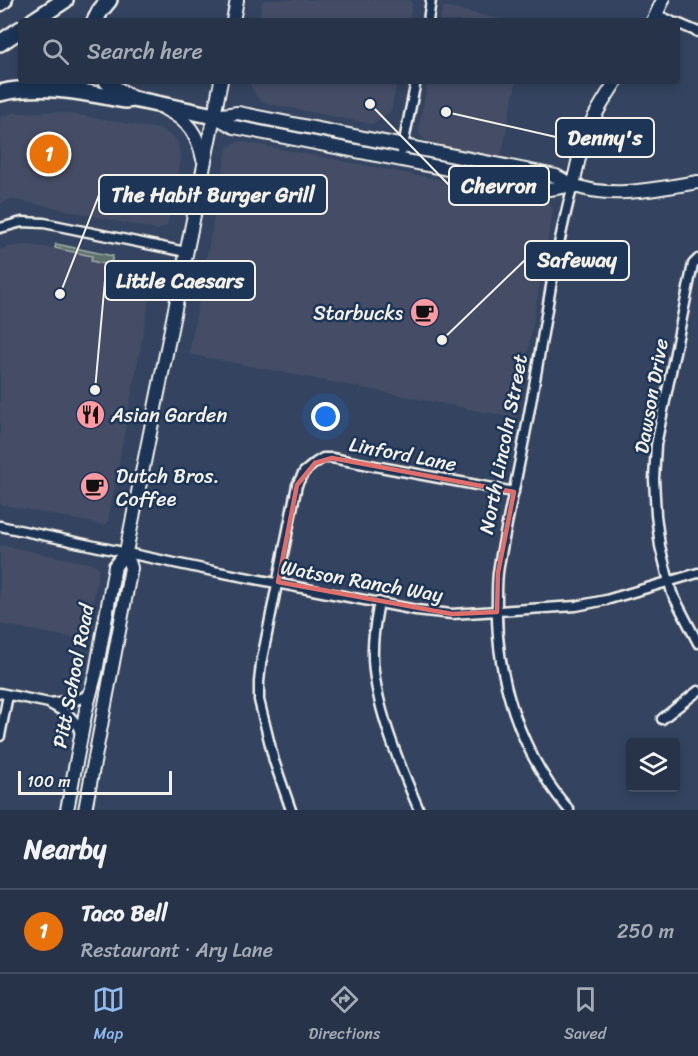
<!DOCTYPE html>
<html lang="en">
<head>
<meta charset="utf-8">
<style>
	:root { --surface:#273348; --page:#333f52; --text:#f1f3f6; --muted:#a4aab4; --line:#434e60; --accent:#90b9f0 }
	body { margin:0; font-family:Sriracha,sans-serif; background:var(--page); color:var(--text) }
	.controls { position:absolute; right:18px; bottom:18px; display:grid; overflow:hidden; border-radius:6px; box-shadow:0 3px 9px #0003 }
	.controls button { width:54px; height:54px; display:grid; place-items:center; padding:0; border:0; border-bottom:2px solid var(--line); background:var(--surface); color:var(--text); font:30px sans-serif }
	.scale { position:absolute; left:18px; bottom:15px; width:154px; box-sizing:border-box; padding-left:6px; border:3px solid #f4f1e8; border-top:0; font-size:16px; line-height:21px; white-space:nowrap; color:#f4f1e8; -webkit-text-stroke:4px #1d3557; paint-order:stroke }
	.you { position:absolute; left:326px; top:417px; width:21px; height:21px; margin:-15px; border:4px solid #fff; border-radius:50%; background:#1a73e8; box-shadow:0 0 0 9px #1a73e833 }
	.badge { display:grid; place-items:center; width:39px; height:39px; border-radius:50%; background:var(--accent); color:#fff; font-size:20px; font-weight:700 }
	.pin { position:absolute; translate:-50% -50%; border:3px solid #fff; box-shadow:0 2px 6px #0006 }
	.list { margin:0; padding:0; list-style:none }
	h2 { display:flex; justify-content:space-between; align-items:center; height:78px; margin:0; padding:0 24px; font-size:26px }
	h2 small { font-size:20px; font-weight:400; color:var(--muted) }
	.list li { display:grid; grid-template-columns:39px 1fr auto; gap:18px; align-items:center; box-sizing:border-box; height:84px; padding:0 24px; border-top:2px solid var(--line) }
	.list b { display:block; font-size:22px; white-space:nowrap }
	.list p { margin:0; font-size:20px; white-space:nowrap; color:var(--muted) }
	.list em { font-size:20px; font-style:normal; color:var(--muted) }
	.icon { flex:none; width:33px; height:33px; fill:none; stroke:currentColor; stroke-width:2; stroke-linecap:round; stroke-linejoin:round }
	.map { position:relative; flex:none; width:698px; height:810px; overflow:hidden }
	.search { position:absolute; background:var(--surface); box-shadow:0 3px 9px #0003; left:18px; right:18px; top:18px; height:66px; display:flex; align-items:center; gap:15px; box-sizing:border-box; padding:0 21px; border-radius:6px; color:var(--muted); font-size:22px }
	.sheet { height:162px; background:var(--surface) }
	nav { display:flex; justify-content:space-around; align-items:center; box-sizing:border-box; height:84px; border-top:2px solid var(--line); background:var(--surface); font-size:16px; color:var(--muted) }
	nav a { display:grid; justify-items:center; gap:3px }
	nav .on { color:var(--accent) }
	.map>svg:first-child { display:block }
	.built { fill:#444e66 }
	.green { fill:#5b716c; stroke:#a8b1aa; stroke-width:1.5 }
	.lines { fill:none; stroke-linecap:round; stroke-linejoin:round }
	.street-casing { stroke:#f4f1e8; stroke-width:13 }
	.secondary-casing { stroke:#f4f1e8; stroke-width:16 }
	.highway-casing { stroke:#f4f1e8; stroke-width:20 }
	.street { stroke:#1d3557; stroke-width:8 }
	.secondary { stroke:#1d3557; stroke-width:12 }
	.highway { stroke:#1d3557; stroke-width:15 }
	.marked { fill:none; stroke:#e06e6b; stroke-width:4.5; stroke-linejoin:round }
	.labels { text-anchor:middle; stroke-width:5; stroke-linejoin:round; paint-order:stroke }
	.poi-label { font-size:20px; fill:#f4f1e8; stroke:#1d3557; text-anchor:start }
	.street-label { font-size:20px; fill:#f4f1e8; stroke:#1d3557 }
	.leader { fill:none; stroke:#f4f1e8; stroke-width:2 }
	.callout-dot { fill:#f4f1e8; stroke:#1d3557; stroke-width:2 }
	.callout { fill:#1d3557; stroke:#f4f1e8; stroke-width:2 }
	.callout-label { font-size:21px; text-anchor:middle; font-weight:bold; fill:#f4f1e8 }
</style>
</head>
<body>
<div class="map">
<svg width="698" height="810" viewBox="0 0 698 810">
	<rect width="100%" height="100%" fill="#344460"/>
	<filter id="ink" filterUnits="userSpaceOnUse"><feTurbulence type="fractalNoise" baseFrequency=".0167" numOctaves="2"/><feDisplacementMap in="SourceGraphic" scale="12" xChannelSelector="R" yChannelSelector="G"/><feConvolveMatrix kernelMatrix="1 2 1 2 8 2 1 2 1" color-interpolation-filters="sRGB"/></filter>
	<g filter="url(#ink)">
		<path class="built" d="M 263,0 L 408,0 L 412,4 L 409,21 L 258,21 Z
			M 443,7 L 510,21 L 440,21 Z
			M 248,81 L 397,81 L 391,111 L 372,124 L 270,104 L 262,101 L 257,97 Z
			M 428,81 L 516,81 L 501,157 L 429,142 L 424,139 L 420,134 L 419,127 Z
			M 59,112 L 163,130 L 177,141 L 181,158 L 167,226 L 157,230 L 53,207 L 10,199 L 0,204 L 0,117 L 13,113 Z
			M 239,141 L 543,200 L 549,202 L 553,210 L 516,418 L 189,354 L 227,148 Z
			M 27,245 L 58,249 L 143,268 L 153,278 L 108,521 L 104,525 L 0,504 L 0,250 L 8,247 Z
			M 0,545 L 96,565 L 99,569 L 85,640 L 0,624 Z"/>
		<path class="green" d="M 56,244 L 113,256 L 111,263 L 109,265 L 91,261 L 92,256 L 55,248 Z"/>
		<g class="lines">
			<defs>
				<path id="street" d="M 657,15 L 671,21
					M 428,21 L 431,0
					M 677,23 L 698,32
					M 402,151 L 416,81
					M 0,228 L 22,222 L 44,223 L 186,252
					M 698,259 L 693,264 L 656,445 L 654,479 L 656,515 L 660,546 L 669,582 L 672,593 L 698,643
					M 0,526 L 203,569 L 416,610 L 452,614 L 576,606 L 606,600 L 698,573
					M 379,602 C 376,618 373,633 373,649 C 371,697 400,766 419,810
					M 0,693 L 49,703 L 76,700 L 84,697 L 91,690
					M 50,704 C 65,713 74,715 80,733
					M 662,719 L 698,691
					M 0,736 L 8,695
					M 291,810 L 274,761 L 259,700 L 259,682 L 261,664 L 297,485 L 304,472 L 315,463 L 323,458 L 332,458 L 514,492
					M 569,810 C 519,751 495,676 497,600 C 497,591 497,582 498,573 C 500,557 504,540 507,524 C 515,485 523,447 530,408 C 544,334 553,258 573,185"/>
				<path id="secondary" d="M 233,21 L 237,0
					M 653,21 L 663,0
					M 165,109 C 188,120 198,135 203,159
					M 214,116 L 238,113 L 556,176 C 562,179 567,183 573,185 C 611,200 659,188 698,182
					M 214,116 L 234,127 L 550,189 L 573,185
					M 573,185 C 577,167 580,148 588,130 C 595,113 606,97 616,81
					M 67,810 L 86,710 L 96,672 L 115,566 L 126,552 L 221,81
					M 85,810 L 131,568 L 126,552"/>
				<path id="highway" d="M 0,3 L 4,0
					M 33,21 L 65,0
					M 95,21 L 100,11 L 109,0
					M 0,43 L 21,29
					M 107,81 L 117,90 L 130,98
					M 0,93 C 44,83 82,92 125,100 L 133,99 L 214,116"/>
			</defs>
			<use href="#street" class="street-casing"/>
			<use href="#secondary" class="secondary-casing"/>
			<use href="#highway" class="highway-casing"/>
			<use href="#street" class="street"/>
			<use href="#secondary" class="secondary"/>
			<use href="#highway" class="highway"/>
		</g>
	</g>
	<path class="marked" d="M 332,458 L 514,492 L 498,573 L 497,612 L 452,614 L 278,582 L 297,485 L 315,463 Z"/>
	<defs>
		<symbol id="cafe-disc" viewBox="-11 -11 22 22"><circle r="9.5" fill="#ff9aa2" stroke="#1d3557"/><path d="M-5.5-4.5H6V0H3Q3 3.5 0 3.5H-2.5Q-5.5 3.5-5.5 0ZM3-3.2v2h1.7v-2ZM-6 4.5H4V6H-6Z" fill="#111"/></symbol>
		<symbol id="restaurant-disc" viewBox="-11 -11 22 22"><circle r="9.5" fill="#ff9aa2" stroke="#1d3557"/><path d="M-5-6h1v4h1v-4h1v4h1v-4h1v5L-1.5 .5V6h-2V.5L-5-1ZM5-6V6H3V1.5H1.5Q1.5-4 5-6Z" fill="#111"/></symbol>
	</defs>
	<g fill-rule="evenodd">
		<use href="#cafe-disc" x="408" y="296" width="33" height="33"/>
		<use href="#restaurant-disc" x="74" y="398" width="33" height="33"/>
		<use href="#cafe-disc" x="78" y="470" width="33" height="33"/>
	</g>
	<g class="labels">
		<g class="poi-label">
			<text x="403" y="320" text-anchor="end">Starbucks</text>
			<text x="111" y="422">Asian Garden</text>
			<text x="116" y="483">Dutch Bros.<tspan x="116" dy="23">Coffee</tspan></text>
		</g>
		<g class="street-label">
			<text transform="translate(651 396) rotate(-80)" y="7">Dawson Drive</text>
			<text transform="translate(503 444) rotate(-79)" y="7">North Lincoln Street</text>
			<text transform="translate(403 454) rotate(11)" y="7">Linford Lane</text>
			<text transform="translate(362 581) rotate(10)" y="7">Watson Ranch Way</text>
			<text transform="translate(73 676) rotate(-79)" y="7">Pitt School Road</text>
		</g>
	</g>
	<path class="leader" d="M446 112L556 137M370 104L449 185M60 294L99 195M442 340L525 260M95 390L105 280"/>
	<g class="callout-dot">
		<circle cx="446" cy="112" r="6"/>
		<circle cx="370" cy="104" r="6"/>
		<circle cx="60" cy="294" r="6"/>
		<circle cx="442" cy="340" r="6"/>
		<circle cx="95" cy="390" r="6"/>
	</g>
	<g class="callout">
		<rect x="556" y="118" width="98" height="39" rx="6"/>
		<rect x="449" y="166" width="100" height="39" rx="6"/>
		<rect x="99" y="175" width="228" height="39" rx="6"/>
		<rect x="525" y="241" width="104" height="39" rx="6"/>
		<rect x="105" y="261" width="150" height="39" rx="6"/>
	</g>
	<g class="callout-label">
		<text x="605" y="145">Denny's</text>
		<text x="499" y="193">Chevron</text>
		<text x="213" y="202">The Habit Burger Grill</text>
		<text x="577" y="267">Safeway</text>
		<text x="180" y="288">Little Caesars</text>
	</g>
</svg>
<div class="controls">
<button><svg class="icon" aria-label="layers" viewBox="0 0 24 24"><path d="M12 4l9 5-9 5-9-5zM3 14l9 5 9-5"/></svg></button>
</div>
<div class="scale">100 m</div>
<div class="you"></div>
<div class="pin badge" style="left:49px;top:154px;background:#e8710a">1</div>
<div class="search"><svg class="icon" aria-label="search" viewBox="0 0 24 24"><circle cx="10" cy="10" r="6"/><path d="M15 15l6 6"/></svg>Search here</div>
</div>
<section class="sheet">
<h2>Nearby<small></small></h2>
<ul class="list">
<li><span class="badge" style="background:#e8710a">1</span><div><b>Taco Bell</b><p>Restaurant · Ary Lane</p></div><em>250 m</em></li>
</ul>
</section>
<nav>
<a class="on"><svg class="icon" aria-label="map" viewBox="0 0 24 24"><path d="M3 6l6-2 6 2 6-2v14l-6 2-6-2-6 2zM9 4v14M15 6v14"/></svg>Map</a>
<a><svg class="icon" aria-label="directions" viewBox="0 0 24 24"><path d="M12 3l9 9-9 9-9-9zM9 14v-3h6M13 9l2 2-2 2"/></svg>Directions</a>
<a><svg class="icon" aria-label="saved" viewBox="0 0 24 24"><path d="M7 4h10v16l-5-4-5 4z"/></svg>Saved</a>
</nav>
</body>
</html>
